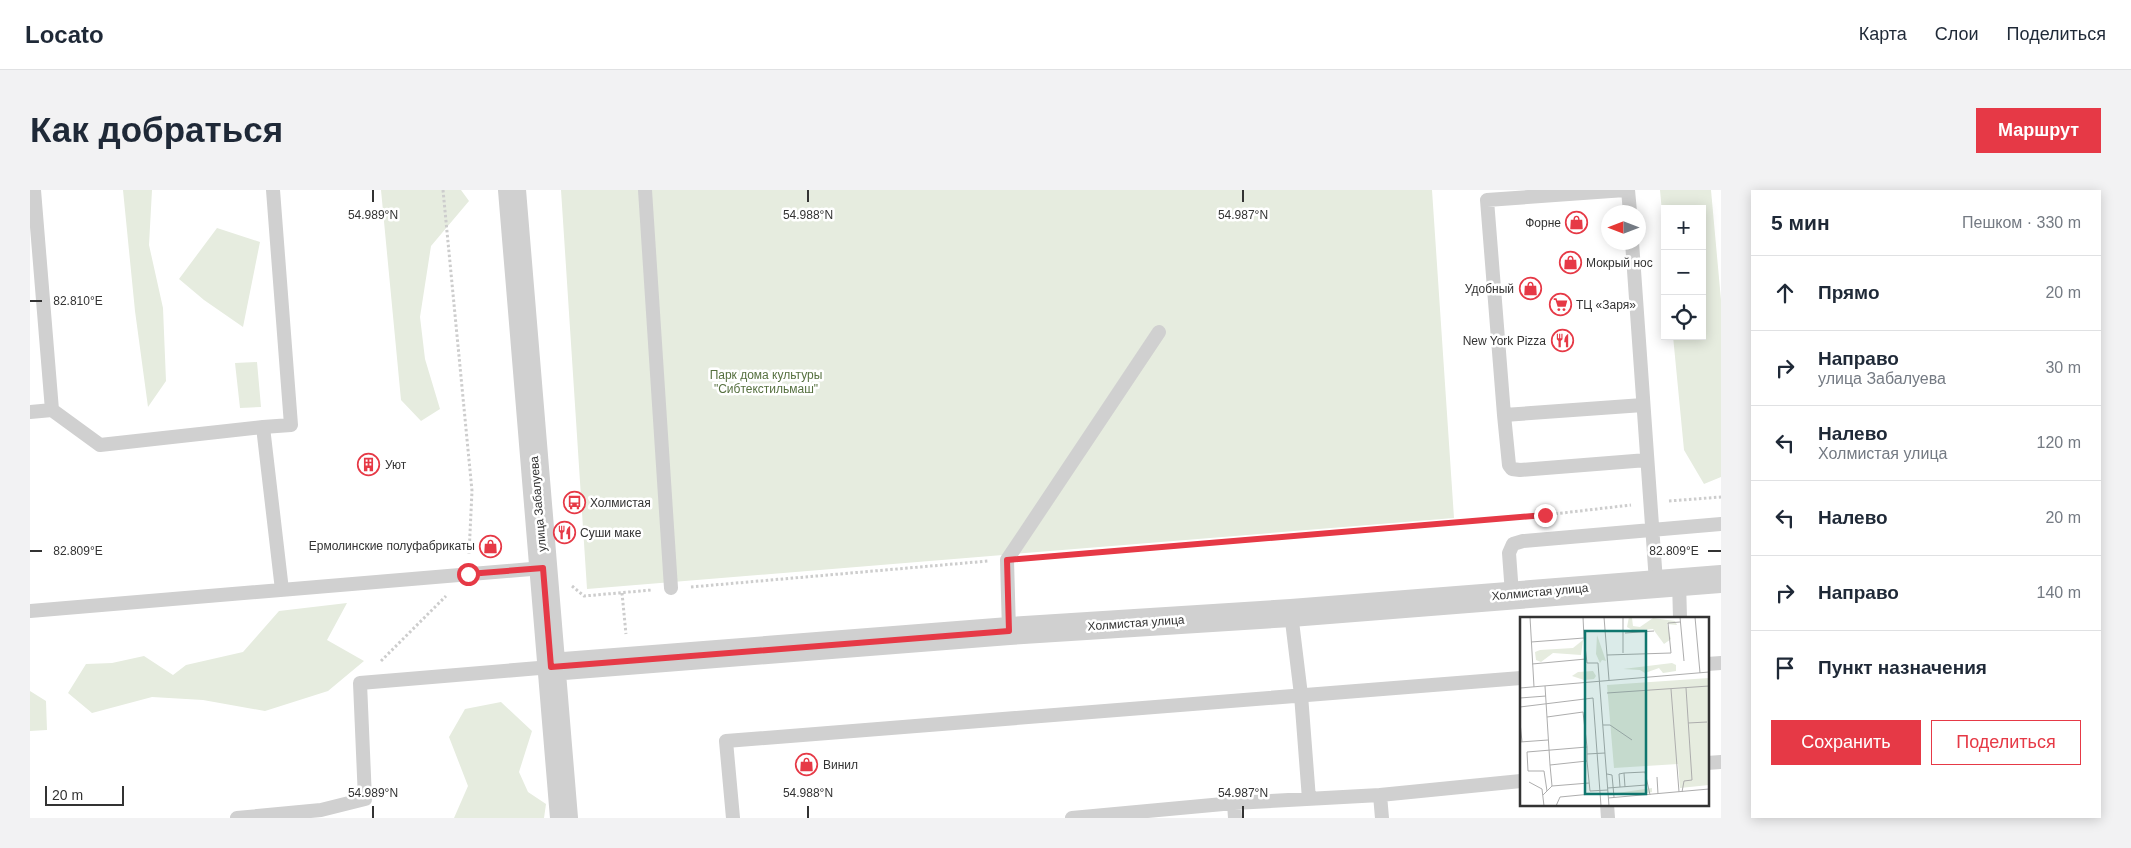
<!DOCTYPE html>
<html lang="ru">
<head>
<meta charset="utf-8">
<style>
	:root { --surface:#fff; --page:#f2f2f3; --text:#1f2937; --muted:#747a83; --line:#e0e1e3; --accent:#e63946 }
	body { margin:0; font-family:Helvetica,sans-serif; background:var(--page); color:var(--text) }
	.controls { position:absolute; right:15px; top:15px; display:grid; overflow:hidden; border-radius:0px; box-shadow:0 2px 12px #0003 }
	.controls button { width:45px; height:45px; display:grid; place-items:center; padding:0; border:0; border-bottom:1px solid var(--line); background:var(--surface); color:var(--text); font:25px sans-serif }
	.compass { position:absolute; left:1571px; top:15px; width:45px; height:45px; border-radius:50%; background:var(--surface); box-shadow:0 2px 12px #0003; rotate:270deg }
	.scale { position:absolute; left:15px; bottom:12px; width:79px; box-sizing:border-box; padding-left:5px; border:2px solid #333; border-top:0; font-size:14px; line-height:18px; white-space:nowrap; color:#333; -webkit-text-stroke:4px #fff; paint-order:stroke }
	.stop { position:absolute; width:15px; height:15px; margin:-11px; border:4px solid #e63946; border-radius:50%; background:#fff }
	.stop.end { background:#e63946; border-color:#fff; box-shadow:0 1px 5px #0008 }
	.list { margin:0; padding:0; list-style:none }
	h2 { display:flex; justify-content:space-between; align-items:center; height:65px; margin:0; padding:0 20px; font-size:21px }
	h2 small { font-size:16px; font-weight:400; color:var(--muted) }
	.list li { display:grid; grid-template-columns:32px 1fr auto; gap:15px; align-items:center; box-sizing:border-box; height:75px; padding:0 20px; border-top:1px solid var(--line) }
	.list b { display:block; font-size:19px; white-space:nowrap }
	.list p { margin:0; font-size:16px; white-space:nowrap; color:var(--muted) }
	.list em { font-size:16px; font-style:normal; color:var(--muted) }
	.actions { display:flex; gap:10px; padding:15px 20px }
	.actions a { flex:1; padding:11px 0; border:1px solid var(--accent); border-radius:0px; text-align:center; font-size:18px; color:var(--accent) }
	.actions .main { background:var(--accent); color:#fff }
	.icon { flex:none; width:28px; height:28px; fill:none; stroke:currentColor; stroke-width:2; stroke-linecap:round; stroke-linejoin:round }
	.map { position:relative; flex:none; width:1691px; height:628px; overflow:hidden; border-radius:0px }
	header { display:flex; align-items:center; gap:30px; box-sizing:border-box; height:70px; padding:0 25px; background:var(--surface); border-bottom:1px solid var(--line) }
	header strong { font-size:24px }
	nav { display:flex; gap:28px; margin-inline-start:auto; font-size:18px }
	.intro { display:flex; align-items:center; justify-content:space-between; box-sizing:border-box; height:120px; padding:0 30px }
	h1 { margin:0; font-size:35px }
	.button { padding:12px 22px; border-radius:0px; background:var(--accent); color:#fff; font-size:18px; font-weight:700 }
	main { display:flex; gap:30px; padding:0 30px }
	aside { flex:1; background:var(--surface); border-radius:0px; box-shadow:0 2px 12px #0003 }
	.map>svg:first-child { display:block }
	.green { fill:#e6ecdf }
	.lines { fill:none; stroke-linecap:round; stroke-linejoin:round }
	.path { stroke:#cdcdcd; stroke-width:3; stroke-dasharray:2.5 2.5; stroke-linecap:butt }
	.service { stroke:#d0d0d0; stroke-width:14 }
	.tertiary { stroke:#d0d0d0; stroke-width:28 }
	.route { stroke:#e63946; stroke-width:6 }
	.ticks { fill:none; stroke:#333; stroke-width:2 }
	.labels { text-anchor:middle; stroke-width:5; stroke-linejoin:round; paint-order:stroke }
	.poi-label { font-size:12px; fill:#333; stroke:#fff; text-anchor:start }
	.park-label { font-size:12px; fill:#56703f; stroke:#fff }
	.street-label { font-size:12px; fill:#333; stroke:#fff }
	.inset-road { fill:none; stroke:#adadad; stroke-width:1 }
	.view { fill:#0f766e; fill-opacity:0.15; stroke:#0f766e; stroke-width:2.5 }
	.inset-edge { fill:none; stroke:#333; stroke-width:2.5 }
	.ticks-label { font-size:12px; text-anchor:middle; fill:#333; stroke:#fff; stroke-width:5; stroke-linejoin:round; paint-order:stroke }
</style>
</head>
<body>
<header>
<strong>Locato</strong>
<nav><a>Карта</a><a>Слои</a><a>Поделиться</a></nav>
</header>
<div class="intro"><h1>Как добраться</h1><a class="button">Маршрут</a></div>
<main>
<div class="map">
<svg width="1691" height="628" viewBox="0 0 1691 628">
	<rect width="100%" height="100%" fill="#fff"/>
	<path class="green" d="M 93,0 L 122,0 L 119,55 L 133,118 L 136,191 L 118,217 L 105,121 Z
		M 351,0 L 431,0 L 439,11 L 401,56 L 390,127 L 395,169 L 410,219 L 391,231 L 371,210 Z
		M 531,0 L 1402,0 L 1424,328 L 557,399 Z
		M 1630,0 L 1681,0 L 1691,110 L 1691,287 L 1674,294 L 1654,260 L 1643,146 L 1672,146 L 1672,19 L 1635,19 L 1635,56 Z
		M 187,38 L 230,52 L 213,137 L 174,110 L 149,89 Z
		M 227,172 L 231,217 L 210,218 L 205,173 Z
		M 317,413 L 297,450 L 334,471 L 298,501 L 235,521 L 173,510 L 122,507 L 62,523 L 38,503 L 56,474 L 82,473 L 114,466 L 143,485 L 156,475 L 213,462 L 249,421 Z
		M 0,501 L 16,511 L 17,540 L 0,541 Z
		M 471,512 L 502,541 L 489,582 L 498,602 L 516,614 L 514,628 L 424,628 L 438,596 L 419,547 L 435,519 Z"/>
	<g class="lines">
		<path class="path" d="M 413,0 L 442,301 L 439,364
			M 1639,311 L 1691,307
			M 1002,367 L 1515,325 L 1601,315
			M 542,396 L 554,406 L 622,400
			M 661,397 L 958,371
			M 592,403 L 596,444
			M 351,471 L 416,406"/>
		<path class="service" d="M 4,0 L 22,220
			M 243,0 L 261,235 L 233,237 L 252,400
			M 615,0 L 641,398
			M 1595,0 L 1457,10 L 1474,225 L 1613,215
			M 1598,0 L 1600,22
			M 1602,52 L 1626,392
			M 0,222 L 22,220 L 70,255 L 233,237
			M 1474,225 L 1479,275 L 1482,279 L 1490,280 L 1617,270
			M 1649,391 L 1650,428
			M 1482,404 L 1479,363 L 1483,354 L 1493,351 L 1691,334
			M 0,421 L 513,378
			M 1261,423 L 1271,505 L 1279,609
			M 979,441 L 977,370 L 1129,142
			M 1677,474 L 1691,473
			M 1677,573 L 1691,572
			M 1577,614 L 1578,628
			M 207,628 L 291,620 L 335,609 L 330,493 L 521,477
			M 703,628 L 696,551 L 1491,488
			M 1042,628 L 1204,613
			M 1205,628 L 1204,613 L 1350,605
			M 1352,628 L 1350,605 L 1491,591"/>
		<path class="tertiary" d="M 482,0 L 534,628
			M 521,477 L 979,441 L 1261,423 L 1691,389"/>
	</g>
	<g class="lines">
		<path class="route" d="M 438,384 L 513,378 L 521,477 L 979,441 L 977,370 L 1515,325"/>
	</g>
	<path class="ticks" d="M 343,0 L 343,12M 778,0 L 778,12M 1213,0 L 1213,12M 0,111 L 12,111M 0,361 L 12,361M 1678,361 L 1691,361M 343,616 L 343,628M 778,616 L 778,628M 1213,616 L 1213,628"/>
	<defs>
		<symbol id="shop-ring" viewBox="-11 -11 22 22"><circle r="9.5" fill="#fff" stroke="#e63946" stroke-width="1.5"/><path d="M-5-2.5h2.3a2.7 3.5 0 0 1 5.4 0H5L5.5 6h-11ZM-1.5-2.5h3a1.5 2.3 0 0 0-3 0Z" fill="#e63946"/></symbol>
		<symbol id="supermarket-ring" viewBox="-11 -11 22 22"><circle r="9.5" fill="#fff" stroke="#e63946" stroke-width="1.5"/><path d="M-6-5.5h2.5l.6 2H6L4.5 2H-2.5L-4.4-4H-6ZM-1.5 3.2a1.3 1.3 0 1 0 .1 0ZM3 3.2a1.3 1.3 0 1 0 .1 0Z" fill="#e63946"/></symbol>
		<symbol id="restaurant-ring" viewBox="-11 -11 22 22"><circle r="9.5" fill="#fff" stroke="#e63946" stroke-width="1.5"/><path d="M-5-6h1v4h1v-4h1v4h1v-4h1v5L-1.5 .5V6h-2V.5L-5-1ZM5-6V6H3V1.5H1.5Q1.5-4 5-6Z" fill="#e63946"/></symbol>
		<symbol id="building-ring" viewBox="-11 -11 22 22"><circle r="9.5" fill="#fff" stroke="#e63946" stroke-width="1.5"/><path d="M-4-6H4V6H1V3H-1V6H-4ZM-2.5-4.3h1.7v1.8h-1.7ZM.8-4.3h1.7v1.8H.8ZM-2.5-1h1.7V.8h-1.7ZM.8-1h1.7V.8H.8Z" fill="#e63946"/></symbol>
		<symbol id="bus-ring" viewBox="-11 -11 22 22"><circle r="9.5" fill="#fff" stroke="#e63946" stroke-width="1.5"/><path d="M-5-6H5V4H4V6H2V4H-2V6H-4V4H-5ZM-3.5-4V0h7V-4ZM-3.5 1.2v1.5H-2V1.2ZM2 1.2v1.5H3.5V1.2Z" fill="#e63946"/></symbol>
	</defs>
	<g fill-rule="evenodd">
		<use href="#shop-ring" x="1534" y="20" width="25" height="25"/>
		<use href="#shop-ring" x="1528" y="60" width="25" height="25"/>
		<use href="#shop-ring" x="1488" y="86" width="25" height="25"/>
		<use href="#supermarket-ring" x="1518" y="102" width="25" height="25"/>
		<use href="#restaurant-ring" x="1520" y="138" width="25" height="25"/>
		<use href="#building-ring" x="326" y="262" width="25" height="25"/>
		<use href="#bus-ring" x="532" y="300" width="25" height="25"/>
		<use href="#restaurant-ring" x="522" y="330" width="25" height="25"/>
		<use href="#shop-ring" x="448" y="344" width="25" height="25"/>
		<use href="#shop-ring" x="764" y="562" width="25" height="25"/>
	</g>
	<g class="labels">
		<g class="poi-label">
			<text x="1531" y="37" text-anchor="end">Форне</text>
			<text x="1556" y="77">Мокрый нос</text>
			<text x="1484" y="103" text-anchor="end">Удобный</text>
			<text x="1546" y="119">ТЦ «Заря»</text>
			<text x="1516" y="155" text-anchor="end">New York Pizza</text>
			<text x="355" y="279">Уют</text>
			<text x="560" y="317">Холмистая</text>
			<text x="550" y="347">Суши маке</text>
			<text x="445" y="360" text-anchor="end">Ермолинские полуфабрикаты</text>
			<text x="793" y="579">Винил</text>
		</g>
		<g class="park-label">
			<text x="736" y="189">Парк дома культуры<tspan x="736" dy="14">"Сибтекстильмаш"</tspan></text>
		</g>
		<g class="street-label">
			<text transform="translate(508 314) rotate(-95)" y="4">улица Забалуева</text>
			<text transform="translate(1510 402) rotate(-5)" y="4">Холмистая улица</text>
			<text transform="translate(1106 433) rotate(-4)" y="4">Холмистая улица</text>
		</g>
	</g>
	<g transform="translate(1490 427)">
		<rect width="189" height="189" fill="#fff"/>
		<path d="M 109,0 L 112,1 L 113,9 L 120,10 L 133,1 L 155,4 L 157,8 L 147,7 L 151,22 L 144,27 L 133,12 L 114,14 L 107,10 ZM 77,18 L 86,44 L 82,43 L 80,46 L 76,37 ZM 63,23 L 61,38 L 33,36 L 21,45 L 16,43 L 15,35 L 20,33 L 53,31 ZM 152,46 L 156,48 L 156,54 L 143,56 L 139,51 L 125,56 L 120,53 L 103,52 ZM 73,54 L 76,59 L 74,62 L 64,63 L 52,59 L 58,55 ZM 189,61 L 189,168 L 160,171 L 158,147 L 94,151 L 87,68 ZM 132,171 L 132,175 L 128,176 L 101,178 L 97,176 Z" fill="#e6ecdf"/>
		<path class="inset-road" d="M 10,0 L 14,70M 63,0 L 64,21M 84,0 L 89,63M 103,0 L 103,36M 160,0 L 164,44M 175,0 L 180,56M 105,16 L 134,14M 11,25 L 64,21 L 67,46 L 78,46 L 89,189M 87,38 L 151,36 L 148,6 L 160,5M 12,47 L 66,42M 25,69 L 30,148 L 67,144 L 70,174 L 88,173M 0,71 L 189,55M 151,72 L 159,175M 87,76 L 189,69M 0,81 L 26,79M 0,90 L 73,81 L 81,189M 27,100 L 63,95 L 67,130M 0,105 L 2,125M 168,106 L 187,105M 83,108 L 90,108 L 112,123M 0,125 L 28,123M 67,137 L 85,136M 30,148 L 32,169M 87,157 L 92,158 L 94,180M 137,160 L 138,177M 9,165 L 22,172 L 24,189M 100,170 L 99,157 L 104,156M 105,170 L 104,156 L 125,155 L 130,178M 88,171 L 126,168M 27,174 L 24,154 L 8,154 L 7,135 L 67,130 L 67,144M 162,175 L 164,164 L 172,163 L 166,71M 23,178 L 32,169 L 69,166M 88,181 L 189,172M 36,189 L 40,180 L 71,177"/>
		<path class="view" d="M 65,14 L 126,14 L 126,177 L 65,177 Z"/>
		<rect width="189" height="189" class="inset-edge"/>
	</g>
	<g class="ticks-label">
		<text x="343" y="29">54.989°N</text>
		<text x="778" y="29">54.988°N</text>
		<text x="1213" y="29">54.987°N</text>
		<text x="48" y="115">82.810°E</text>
		<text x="1644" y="365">82.809°E</text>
		<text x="48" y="365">82.809°E</text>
		<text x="343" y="607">54.989°N</text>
		<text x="778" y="607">54.988°N</text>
		<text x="1213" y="607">54.987°N</text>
	</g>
</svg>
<div class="controls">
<button>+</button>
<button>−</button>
<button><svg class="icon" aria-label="locate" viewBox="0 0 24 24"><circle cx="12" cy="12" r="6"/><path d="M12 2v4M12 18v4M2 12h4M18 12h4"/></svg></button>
</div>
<svg class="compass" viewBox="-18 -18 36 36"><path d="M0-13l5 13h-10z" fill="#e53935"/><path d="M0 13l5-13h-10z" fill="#747a83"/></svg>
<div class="scale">20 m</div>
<div class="stop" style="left:438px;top:384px"></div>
<div class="stop end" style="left:1515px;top:325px"></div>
</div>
<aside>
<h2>5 мин<small>Пешком · 330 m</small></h2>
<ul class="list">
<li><svg class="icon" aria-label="ahead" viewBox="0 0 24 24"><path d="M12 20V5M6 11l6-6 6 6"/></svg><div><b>Прямо</b></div><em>20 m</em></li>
<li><svg class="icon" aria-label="right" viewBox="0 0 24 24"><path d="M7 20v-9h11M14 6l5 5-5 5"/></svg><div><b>Направо</b><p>улица Забалуева</p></div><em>30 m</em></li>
<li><svg class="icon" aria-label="left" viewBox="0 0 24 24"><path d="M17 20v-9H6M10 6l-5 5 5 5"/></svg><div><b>Налево</b><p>Холмистая улица</p></div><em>120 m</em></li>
<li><svg class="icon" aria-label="left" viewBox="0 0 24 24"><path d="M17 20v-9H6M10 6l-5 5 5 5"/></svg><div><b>Налево</b></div><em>20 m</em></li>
<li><svg class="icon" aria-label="right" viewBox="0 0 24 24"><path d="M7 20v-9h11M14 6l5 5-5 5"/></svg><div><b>Направо</b></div><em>140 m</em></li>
<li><svg class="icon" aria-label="arrive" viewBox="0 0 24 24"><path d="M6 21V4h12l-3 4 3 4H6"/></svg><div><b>Пункт назначения</b></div></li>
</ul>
<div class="actions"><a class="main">Сохранить</a><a>Поделиться</a></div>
</aside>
</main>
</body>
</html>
